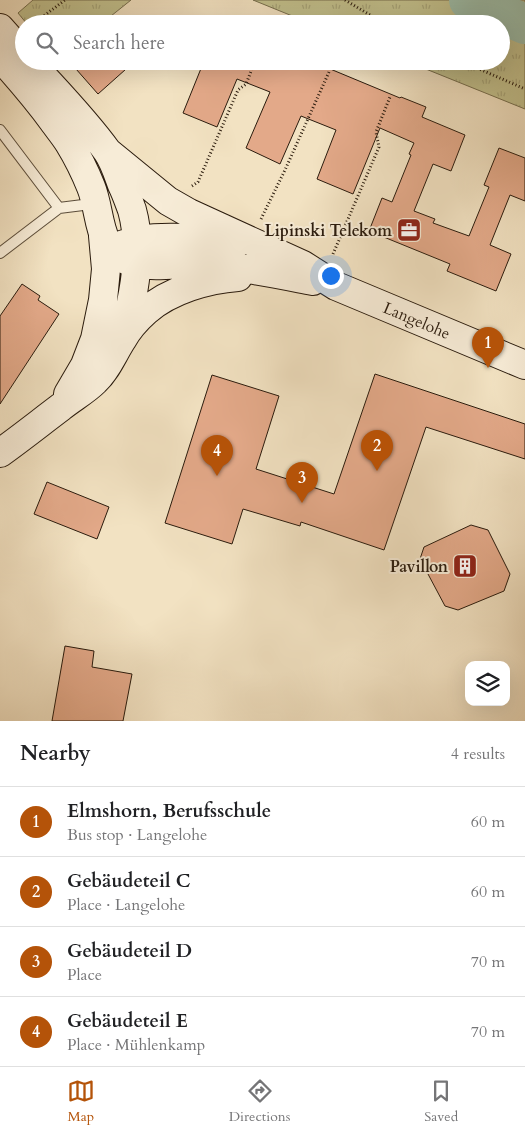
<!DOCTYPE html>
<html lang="en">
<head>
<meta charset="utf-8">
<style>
	:root { --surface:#fff; --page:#f6f6f6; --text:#202124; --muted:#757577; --line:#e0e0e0; --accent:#b45309 }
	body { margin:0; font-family:Cardo,serif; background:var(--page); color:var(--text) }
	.controls { position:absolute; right:15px; bottom:15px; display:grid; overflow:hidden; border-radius:10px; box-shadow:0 5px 20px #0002 }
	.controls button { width:45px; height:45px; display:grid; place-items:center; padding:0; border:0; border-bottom:1px solid var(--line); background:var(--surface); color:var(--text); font:25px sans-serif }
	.you { position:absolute; left:330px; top:275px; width:18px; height:18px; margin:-12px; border:4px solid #fff; border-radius:50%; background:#1a73e8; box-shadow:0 0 0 8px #1a73e833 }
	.badge { display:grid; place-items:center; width:32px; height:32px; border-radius:50%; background:var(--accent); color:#fff; font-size:16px; font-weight:700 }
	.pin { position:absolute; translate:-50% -41px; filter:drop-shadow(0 1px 2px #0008) }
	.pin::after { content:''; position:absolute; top:26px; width:18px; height:15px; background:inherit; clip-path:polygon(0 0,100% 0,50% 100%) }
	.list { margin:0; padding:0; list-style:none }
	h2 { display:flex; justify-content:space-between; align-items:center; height:65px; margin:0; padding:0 20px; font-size:21px }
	h2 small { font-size:16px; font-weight:400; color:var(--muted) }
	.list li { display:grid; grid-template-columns:32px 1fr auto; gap:15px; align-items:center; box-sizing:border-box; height:70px; padding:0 20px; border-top:1px solid var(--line) }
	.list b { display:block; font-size:19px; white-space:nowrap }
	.list p { margin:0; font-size:16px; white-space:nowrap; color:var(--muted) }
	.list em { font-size:16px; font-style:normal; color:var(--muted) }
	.icon { flex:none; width:28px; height:28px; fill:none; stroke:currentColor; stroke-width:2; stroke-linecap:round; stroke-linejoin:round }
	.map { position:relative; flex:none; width:525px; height:721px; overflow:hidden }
	.search { position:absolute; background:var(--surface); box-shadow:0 5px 20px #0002; left:15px; right:15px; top:15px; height:55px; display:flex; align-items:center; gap:12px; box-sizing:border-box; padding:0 18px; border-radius:28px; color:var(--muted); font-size:19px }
	.sheet { height:345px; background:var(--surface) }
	nav { display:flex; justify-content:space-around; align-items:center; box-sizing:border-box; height:70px; border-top:1px solid var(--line); background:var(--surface); font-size:14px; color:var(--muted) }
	nav a { display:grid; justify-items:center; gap:2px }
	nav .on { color:var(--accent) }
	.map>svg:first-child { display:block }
	.park { fill:url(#park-tufts); stroke:#766e4e }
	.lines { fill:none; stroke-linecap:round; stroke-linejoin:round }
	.river { stroke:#9cbfac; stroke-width:40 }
	.building { fill:#e3a989; stroke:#2a1b0d }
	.lane-casing { stroke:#5c4d3a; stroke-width:12 }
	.secondary-casing { stroke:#2a1b0d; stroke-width:30 }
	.path { stroke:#2a1b0d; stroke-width:3; stroke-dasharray:1 2.5; stroke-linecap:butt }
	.lane { stroke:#f7ecd7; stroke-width:10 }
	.secondary { stroke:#f7ecd7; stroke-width:28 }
	.labels { text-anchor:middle; stroke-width:4; stroke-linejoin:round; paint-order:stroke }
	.poi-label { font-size:16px; font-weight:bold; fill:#2a1b0d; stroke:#f7ecd7; text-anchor:end }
	.street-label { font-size:16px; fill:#2a1b0d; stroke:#f7ecd7 }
</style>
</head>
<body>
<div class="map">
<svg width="525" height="721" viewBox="0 0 525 721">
	<defs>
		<pattern id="park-tufts" width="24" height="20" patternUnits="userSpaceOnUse" patternTransform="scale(1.25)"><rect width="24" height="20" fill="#c2c18e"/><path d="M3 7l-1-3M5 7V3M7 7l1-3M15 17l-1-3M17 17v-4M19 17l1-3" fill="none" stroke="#a7a579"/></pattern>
	</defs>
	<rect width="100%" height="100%" fill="#f2e2c2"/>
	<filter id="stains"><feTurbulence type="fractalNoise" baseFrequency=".004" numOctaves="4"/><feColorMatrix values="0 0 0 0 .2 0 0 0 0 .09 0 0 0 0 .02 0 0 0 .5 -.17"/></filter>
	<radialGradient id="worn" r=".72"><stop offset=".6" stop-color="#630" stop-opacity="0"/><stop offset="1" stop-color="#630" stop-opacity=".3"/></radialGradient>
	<path class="park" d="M 33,0 L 131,0 L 101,24 L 27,24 L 18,13 Z
		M 253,0 L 525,0 L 525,109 L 406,61 L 501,61 L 501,24 L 312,24 Z"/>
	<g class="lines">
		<path class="river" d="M 469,0 L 525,24"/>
	</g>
	<path class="building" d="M 85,61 L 135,61 L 98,94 L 76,69 Z
		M 194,61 L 311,61 L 400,98 L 401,97 L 426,107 L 422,117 L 465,135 L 451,171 L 433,164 L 414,211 L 435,219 L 433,223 L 469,236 L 489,187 L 484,185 L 499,148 L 525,158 L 525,201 L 510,195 L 490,245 L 511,254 L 496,291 L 447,271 L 450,264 L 369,231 L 382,198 L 392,202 L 411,155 L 409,154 L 414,143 L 380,128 L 353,194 L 317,179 L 336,130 L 301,116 L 280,164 L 246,148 L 270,92 L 237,79 L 217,127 L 183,113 L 202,66 L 194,63 Z
		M 22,284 L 40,296 L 38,300 L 59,314 L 0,404 L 0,316 Z
		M 375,374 L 525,424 L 525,459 L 426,427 L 384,550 L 301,522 L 300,526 L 243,509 L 232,544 L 165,523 L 212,375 L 279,396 L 256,469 L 334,494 Z
		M 47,482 L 109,507 L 97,539 L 34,514 Z
		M 471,525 L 488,530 L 510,574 L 504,591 L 458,610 L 445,606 L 420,559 L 424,547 Z
		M 65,646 L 94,651 L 92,667 L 132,674 L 123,721 L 52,721 Z"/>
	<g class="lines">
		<defs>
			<path id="lane" d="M 0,130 L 59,208 L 83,205 L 95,202
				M 0,253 L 59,208"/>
			<path id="secondary" d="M 0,28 L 24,55
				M 0,57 C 18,77 37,99 53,121 C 58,128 64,135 69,143 C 77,156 85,172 91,187 C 102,214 96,248 128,261 C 147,269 180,263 200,264 C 238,266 276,274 313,281
				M 29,61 C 55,90 84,119 107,151 C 114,161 118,174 122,185 C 126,193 129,202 132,210 C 143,249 134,297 123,334
				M 108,152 L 168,201 L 189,213 L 303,265 L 336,286 L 525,365
				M 119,246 C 150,232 203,239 237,243
				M 68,394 L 85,365 L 95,339 L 103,300 L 106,269 L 103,236
				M 0,453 C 21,438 41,422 61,407 C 72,398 85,391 95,381 C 107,370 113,354 122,340 C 128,329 137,319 146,311 C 170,290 208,279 238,277"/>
		</defs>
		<use href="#lane" class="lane-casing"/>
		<use href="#secondary" class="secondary-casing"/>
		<path class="path" d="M 345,0 L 385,24
			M 33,24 L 65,0
			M 461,61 L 525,89
			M 192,186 L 198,182 L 238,90 L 246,84 L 255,61
			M 261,219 L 285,170 L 329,72
			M 333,254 L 379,147 L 376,132 L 390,97"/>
		<use href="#lane" class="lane"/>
		<use href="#secondary" class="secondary"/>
	</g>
	<defs>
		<symbol id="office-square" viewBox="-11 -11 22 22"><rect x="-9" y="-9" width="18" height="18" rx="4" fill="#8f2418" stroke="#f7ecd7"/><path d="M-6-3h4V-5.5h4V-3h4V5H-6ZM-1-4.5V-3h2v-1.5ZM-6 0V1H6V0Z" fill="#fff"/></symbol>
		<symbol id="building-square" viewBox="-11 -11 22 22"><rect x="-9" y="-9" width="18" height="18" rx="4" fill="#8f2418" stroke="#f7ecd7"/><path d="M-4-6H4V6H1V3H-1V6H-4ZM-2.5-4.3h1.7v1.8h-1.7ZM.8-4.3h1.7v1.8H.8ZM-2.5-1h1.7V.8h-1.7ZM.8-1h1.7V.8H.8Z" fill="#fff"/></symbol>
	</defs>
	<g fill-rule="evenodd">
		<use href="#office-square" x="395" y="216" width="28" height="28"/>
		<use href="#building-square" x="451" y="552" width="28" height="28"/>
	</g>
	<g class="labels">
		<g class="poi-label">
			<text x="392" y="236">Lipinski Telekom</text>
			<text x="448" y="572">Pavillon</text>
		</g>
		<g class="street-label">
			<text transform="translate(417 320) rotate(23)" y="6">Langelohe</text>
		</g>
	</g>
	<rect width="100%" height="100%" filter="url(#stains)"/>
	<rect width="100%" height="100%" fill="url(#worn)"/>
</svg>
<div class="controls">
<button><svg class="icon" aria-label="layers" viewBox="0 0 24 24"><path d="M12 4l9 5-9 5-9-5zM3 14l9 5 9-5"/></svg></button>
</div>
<div class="you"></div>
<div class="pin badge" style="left:488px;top:368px">1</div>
<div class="pin badge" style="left:377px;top:471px">2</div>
<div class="pin badge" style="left:302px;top:503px">3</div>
<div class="pin badge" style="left:217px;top:476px">4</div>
<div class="search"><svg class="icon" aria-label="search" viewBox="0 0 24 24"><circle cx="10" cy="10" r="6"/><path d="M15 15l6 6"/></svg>Search here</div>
</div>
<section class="sheet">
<h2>Nearby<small>4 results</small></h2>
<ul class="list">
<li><span class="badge">1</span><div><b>Elmshorn, Berufsschule</b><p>Bus stop · Langelohe</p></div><em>60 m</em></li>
<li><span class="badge">2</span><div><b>Gebäudeteil C</b><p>Place · Langelohe</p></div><em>60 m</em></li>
<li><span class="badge">3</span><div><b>Gebäudeteil D</b><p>Place</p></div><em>70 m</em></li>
<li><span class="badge">4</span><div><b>Gebäudeteil E</b><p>Place · Mühlenkamp</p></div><em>70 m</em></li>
</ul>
</section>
<nav>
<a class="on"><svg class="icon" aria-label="map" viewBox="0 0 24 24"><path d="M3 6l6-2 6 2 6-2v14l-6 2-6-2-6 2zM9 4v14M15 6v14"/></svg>Map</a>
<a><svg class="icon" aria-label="directions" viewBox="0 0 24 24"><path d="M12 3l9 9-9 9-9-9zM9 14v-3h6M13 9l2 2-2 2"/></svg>Directions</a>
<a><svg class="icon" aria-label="saved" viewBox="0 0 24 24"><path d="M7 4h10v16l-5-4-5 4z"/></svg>Saved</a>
</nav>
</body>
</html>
